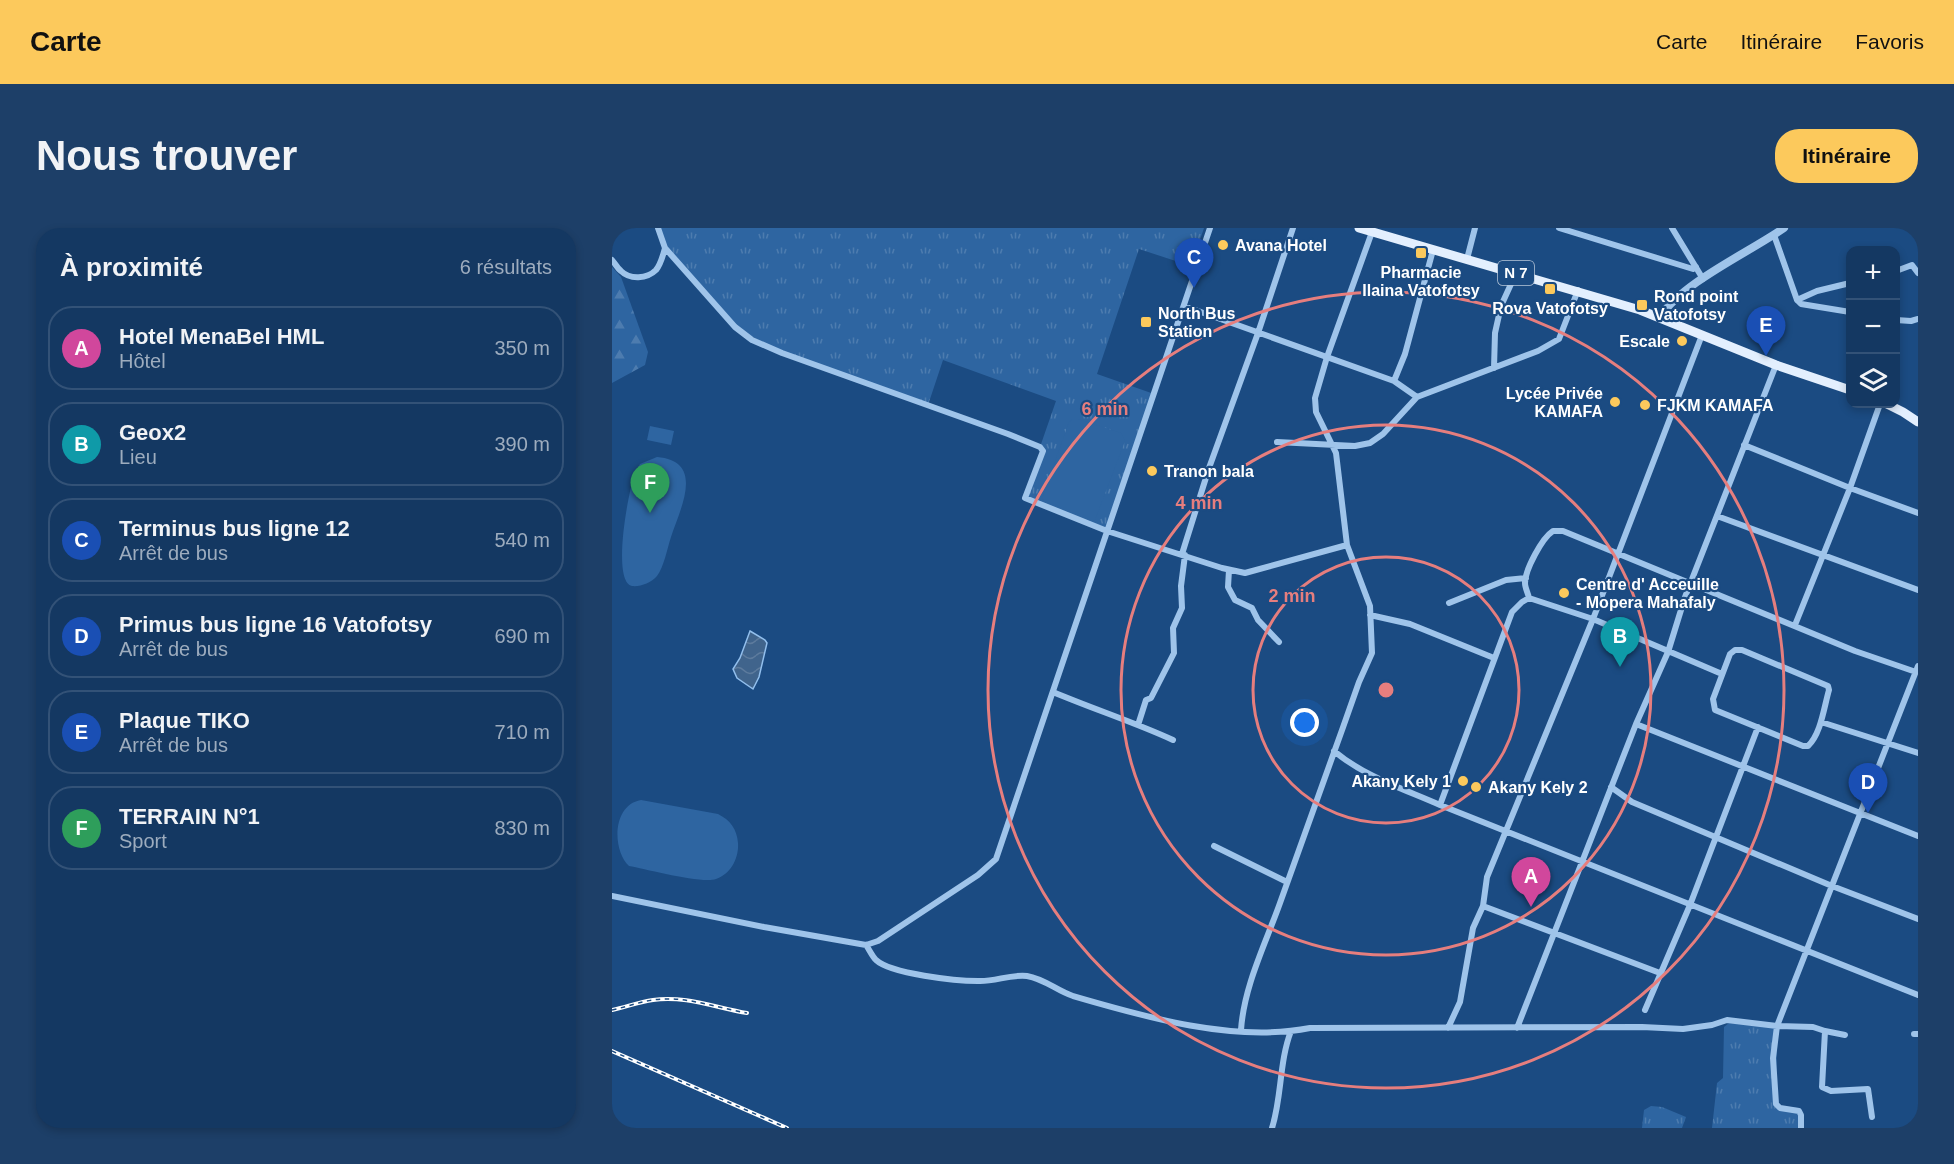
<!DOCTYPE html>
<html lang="fr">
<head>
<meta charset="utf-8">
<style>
	:root { --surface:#143862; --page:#1d3f68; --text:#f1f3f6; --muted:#9dacbe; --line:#335277; --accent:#fcc95c }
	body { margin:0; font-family:Arial,sans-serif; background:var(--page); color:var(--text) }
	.controls { position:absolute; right:18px; top:18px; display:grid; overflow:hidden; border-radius:12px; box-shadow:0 3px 9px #0003 }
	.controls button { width:54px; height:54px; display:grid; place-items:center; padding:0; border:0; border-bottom:2px solid var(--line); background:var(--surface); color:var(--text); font:30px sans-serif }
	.you { position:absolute; left:693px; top:495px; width:21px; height:21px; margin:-15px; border:4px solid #fff; border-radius:50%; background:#1a73e8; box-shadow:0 0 0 9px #1a73e833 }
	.badge { display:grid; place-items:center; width:39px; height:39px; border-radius:50%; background:var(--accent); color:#fff; font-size:20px; font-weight:700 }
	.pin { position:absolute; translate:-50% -50px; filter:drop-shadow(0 2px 3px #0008) }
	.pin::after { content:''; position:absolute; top:32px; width:21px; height:18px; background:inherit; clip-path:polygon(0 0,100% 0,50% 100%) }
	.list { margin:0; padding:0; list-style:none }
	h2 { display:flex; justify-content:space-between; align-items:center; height:78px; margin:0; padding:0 24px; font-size:26px }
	h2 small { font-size:20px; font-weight:400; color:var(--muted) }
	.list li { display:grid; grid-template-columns:39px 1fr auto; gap:18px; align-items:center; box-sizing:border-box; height:84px; margin:0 12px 12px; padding:0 12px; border:2px solid var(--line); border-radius:24px }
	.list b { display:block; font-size:22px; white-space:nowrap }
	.list p { margin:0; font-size:20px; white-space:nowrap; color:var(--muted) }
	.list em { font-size:20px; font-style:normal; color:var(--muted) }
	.icon { flex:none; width:33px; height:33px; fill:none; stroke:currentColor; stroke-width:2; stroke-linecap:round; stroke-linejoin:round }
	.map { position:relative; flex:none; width:1306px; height:900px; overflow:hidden; border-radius:24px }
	header { display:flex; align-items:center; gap:36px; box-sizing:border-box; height:84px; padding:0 30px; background:var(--accent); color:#111 }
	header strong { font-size:28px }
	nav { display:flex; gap:33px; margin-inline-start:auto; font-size:21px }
	.intro { display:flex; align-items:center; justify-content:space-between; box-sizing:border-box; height:144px; padding:0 36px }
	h1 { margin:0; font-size:42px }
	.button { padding:15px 27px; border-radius:24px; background:var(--accent); color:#111; font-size:21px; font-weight:700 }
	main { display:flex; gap:36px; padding:0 36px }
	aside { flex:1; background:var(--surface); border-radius:24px; box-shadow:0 3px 9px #0003 }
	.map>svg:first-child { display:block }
	.grass { fill:url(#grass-tufts) }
	.forest { fill:url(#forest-firs) }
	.garden { fill:#2e65a1 }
	.water { fill:url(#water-waves); stroke:#92bfed; stroke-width:1.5 }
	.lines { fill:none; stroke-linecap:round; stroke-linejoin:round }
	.minor { stroke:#9fc4ea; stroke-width:6 }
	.tertiary { stroke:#9fc4ea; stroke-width:8 }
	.primary { stroke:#e3effe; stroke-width:9 }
	.rail-casing { stroke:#fff; stroke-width:4 }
	.rail { stroke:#1b4b82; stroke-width:1.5; stroke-dasharray:4.5; stroke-linecap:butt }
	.ring { fill:none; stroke:#e67e7e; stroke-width:3 }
	.poi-dot { fill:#fcc95c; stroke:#1b4b82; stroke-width:2 }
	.labels { text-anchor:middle; stroke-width:4.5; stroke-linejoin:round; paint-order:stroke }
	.shield { fill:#1b4b82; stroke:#bbc9da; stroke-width:1.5 }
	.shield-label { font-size:15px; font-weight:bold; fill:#fff }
	.poi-label { font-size:16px; font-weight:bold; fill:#fff; stroke:#1b4b82; text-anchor:start }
	.centre { fill:#e67e7e; stroke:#1b4b82; stroke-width:3 }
	.ring-label { font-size:18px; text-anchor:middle; font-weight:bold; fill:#e67e7e; stroke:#1b4b82; stroke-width:4.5; stroke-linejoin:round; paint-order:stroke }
</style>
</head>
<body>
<header>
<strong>Carte</strong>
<nav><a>Carte</a><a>Itinéraire</a><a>Favoris</a></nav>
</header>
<div class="intro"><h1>Nous trouver</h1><a class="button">Itinéraire</a></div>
<main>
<aside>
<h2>À proximité<small>6 résultats</small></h2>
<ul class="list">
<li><span class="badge" style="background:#d1479c">A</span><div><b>Hotel MenaBel HML</b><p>Hôtel</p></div><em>350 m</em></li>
<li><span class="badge" style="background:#0f9aa8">B</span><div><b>Geox2</b><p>Lieu</p></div><em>390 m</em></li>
<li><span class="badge" style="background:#1a4fb4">C</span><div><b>Terminus bus ligne 12</b><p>Arrêt de bus</p></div><em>540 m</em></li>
<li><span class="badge" style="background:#1a4fb4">D</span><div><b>Primus bus ligne 16 Vatofotsy</b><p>Arrêt de bus</p></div><em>690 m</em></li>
<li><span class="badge" style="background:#1a4fb4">E</span><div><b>Plaque TIKO</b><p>Arrêt de bus</p></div><em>710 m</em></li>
<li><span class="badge" style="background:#2e9e5b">F</span><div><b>TERRAIN N°1</b><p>Sport</p></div><em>830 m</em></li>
</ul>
</aside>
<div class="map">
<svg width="1306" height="900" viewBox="0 0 1306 900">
	<defs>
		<pattern id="grass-tufts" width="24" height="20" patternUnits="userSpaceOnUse" patternTransform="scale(1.5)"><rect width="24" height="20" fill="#2e65a1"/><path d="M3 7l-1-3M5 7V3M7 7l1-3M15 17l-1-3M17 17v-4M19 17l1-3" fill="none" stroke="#4d7caf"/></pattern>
		<pattern id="forest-firs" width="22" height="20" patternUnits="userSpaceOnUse" patternTransform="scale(1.5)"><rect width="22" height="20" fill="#2e65a1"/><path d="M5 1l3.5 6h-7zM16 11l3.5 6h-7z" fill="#4d7caf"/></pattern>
		<pattern id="water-waves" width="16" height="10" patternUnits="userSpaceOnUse" patternTransform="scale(1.5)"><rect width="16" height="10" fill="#40648c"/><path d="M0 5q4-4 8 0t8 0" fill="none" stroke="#5d7b9d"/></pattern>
	</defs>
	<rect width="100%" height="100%" fill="#1b4b82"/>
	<path class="grass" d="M 46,0 L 592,0 L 579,38 L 527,21 L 485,146 L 542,166 L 495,303 L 413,270 L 431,223 L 428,219 L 444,173 L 331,132 L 316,177 L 170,125 L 123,99 L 53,20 Z
		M 1117,795 L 1166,799 L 1163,877 L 1186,880 L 1190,884 L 1190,900 L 1100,900 L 1105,855 L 1111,850 L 1112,799 Z
		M 1039,878 L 1050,879 L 1074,889 L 1070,900 L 1030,900 L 1032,882 Z"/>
	<path class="forest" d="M 0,39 L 9,49 L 36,124 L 33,137 L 0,155 Z"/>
	<path class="garden" d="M 461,191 L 466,191 L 509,205 L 513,213 L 483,292 L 480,294 L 434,276 L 430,270 L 457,194 Z
		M 38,198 L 62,203 L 59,217 L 35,212 Z
		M 45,229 C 94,233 68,281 59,309 C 55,321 52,339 45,348 C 39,355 28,359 20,358 C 0,354 15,268 23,245 L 28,236 Z
		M 29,572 L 106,586 C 118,592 125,601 126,615 C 127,630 119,646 104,651 C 90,656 34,641 17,638 C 0,622 0,577 29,572 Z"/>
	<path class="water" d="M 138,403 L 153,412 L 155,415 L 147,449 L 141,461 L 125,450 L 121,441 L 128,430 Z"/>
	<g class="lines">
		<path class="minor" d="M 46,0 L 53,20 L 123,99 L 140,112 L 170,125 L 396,206 L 428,219 L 431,223 L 413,270 L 495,303 L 610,340 L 633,345 L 735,317
			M 947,0 L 1081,41 L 1084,39
			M 1060,0 L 1091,51
			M 1162,7 L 1185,72 L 1189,76 L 1238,84
			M 855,31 L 863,0
			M 0,32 C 3,35 5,40 9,43 C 18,52 35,51 44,42 C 49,36 51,27 53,20
			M 1284,43 L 1300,37 L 1306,45
			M 1185,72 L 1205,63 L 1238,55
			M 572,78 L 782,153 L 805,169
			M 1284,92 L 1299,93 L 1306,91
			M 882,140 L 883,105 L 889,78 L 904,45
			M 782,153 L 793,126 L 821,22
			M 665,214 L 743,218 L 758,215 L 771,206 L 805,169 L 926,123 L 947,111 L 966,62
			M 1132,217 L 1238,260 L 1306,285
			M 1105,288 L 1306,362
			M 570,326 L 597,240 L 646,105 L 681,0
			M 617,342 L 616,359 L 623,372 L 640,380 L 646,392 L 667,414
			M 917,370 C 916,365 913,360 913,355 C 913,342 930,310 941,303 L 951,303 L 1243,423 L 1304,444
			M 837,375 L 894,352 L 914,350
			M 758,387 L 798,396 L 882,430
			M 1183,397 L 1238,260 L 1268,176
			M 1123,422 L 1130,422 L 1216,458 L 1217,462 C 1212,479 1209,506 1196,518 L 1191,518 L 1103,482 L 1101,471 L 1118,426 Z
			M 441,464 C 481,481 522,494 561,512
			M 1209,494 L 1306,525
			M 1024,496 L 1306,608
			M 526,497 L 534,472 L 539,470 L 562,425 L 561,400 L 570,380 L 569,358 L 573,327
			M 722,523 C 753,549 792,561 828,577 L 1306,767
			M 999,559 L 1020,574 L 1220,658 L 1306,691
			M 828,577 L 900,384 L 910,374 L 917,370 L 981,391 L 1110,446
			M 602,618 L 675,654
			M 0,668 L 152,699 L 254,717 L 266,713 L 366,647 L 384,631 L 598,0
			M 871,678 L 1048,745
			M 254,717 C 257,721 260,728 264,732 C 279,746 344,753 366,753 C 382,754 399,746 415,748 C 433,751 445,763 461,768 C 533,789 622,815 698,800 L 1030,799 L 1071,801 L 1100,797 L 1115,792 L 1165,798 L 1201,799 L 1213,803 L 1210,859 L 1219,863 L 1256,861 L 1260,889
			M 1033,782 L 1078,677 L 1146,499
			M 836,800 L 848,774 L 861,700 L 871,678 L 875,649 L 981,391 L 1090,107
			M 905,800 L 1024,496 L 1056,424 L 1073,369 L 1164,137
			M 629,802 C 632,758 653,717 668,675 C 694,602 721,528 747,454 L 760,425 L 758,378 L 735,317 L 724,225 L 704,184 L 703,170 L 715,129 L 760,4
			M 1213,803 L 1233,807
			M 1302,806 L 1306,806
			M 660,900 C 670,869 667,834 679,803
			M 1189,900 L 1189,887 L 1187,883 L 1168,880 L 1164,876 L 1161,830 L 1165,798 L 1306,438"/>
		<path class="tertiary" d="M 1048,89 C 1071,54 1136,25 1172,0"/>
		<path class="primary" d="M 747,0 L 1028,82 L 1164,137 L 1238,162
			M 1275,176 L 1291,184 L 1306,194"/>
		<defs>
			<path id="rail" d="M 0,782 C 14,779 27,774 41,772 C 72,767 105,780 135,785
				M 0,823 L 175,900"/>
		</defs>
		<use href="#rail" class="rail-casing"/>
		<use href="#rail" class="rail"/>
	</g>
	<g class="ring">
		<circle cx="774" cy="462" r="133"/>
		<circle cx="774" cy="462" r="265"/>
		<circle cx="774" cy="462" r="398"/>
	</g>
	<g class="poi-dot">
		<circle cx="611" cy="17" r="6"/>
		<rect x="803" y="19" width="12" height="12" rx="3"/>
		<rect x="932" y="55" width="12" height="12" rx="3"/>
		<rect x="1024" y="71" width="12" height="12" rx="3"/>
		<rect x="528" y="88" width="12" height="12" rx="3"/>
		<circle cx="1070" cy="113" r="6"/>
		<circle cx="1003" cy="174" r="6"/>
		<circle cx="1033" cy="177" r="6"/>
		<circle cx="540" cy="243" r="6"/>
		<circle cx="952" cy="365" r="6"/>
		<circle cx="851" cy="553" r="6"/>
		<circle cx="864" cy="559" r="6"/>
	</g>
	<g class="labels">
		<rect class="shield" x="886" y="33" width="36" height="24" rx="4.5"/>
		<g class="shield-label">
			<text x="904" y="50">N 7</text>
		</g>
		<g class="poi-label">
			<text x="623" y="23">Avana Hotel</text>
			<text x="809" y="50" text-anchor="middle">Pharmacie<tspan x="809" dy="18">Ilaina Vatofotsy</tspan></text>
			<text x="1042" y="74">Rond point<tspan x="1042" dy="18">Vatofotsy</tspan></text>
			<text x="938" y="86" text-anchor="middle">Rova Vatofotsy</text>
			<text x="546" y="91">North Bus<tspan x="546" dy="18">Station</tspan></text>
			<text x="1058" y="119" text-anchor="end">Escale</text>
			<text x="991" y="171" text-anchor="end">Lycée Privée<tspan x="991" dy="18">KAMAFA</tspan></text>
			<text x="1045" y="183">FJKM KAMAFA</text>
			<text x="552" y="249">Tranon bala</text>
			<text x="964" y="362">Centre d' Acceuille<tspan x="964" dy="18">- Mopera Mahafaly</tspan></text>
			<text x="839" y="559" text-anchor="end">Akany Kely 1</text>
			<text x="876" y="565">Akany Kely 2</text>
		</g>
	</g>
	<circle cx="774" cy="462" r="9" class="centre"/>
	<g class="ring-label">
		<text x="493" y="187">6 min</text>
		<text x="587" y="281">4 min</text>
		<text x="680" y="374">2 min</text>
	</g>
</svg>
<div class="controls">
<button>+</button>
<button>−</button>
<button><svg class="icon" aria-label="layers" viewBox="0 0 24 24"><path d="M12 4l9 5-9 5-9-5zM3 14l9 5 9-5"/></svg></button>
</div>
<div class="you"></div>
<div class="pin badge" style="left:919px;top:679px;background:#d1479c">A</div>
<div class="pin badge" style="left:1008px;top:439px;background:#0f9aa8">B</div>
<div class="pin badge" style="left:582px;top:60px;background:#1a4fb4">C</div>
<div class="pin badge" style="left:1256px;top:585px;background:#1a4fb4">D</div>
<div class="pin badge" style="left:1154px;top:128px;background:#1a4fb4">E</div>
<div class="pin badge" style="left:38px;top:285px;background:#2e9e5b">F</div>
</div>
</main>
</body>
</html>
